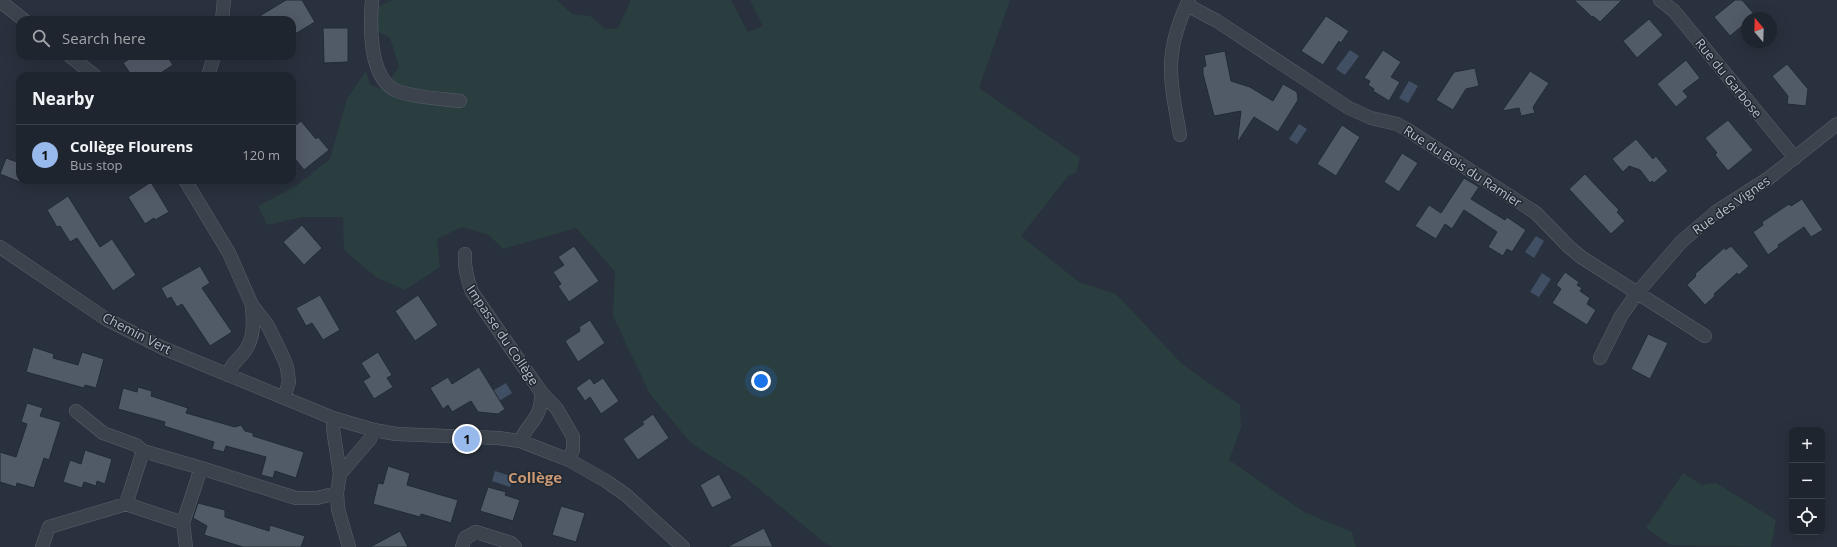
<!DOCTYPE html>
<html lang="en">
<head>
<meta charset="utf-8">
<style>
	:root { --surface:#1e252e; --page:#262d36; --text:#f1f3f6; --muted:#a1a5aa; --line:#3c424a; --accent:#98b9ec }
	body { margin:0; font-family:"Open Sans",sans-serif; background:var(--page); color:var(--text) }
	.controls { position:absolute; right:12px; bottom:12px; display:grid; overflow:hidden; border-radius:8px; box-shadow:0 4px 16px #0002 }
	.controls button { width:36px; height:36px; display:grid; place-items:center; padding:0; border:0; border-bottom:1px solid var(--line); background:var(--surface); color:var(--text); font:20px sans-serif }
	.compass { position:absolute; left:1741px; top:12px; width:36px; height:36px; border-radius:50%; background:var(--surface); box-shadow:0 4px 16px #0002; rotate:341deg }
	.you { position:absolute; left:761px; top:381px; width:14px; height:14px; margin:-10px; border:3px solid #fff; border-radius:50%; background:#1a73e8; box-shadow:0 0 0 6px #1a73e833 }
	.badge { display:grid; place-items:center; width:26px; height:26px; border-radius:50%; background:var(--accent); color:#111; font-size:13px; font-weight:700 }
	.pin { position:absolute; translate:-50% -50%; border:2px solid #fff; box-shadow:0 1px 4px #0006 }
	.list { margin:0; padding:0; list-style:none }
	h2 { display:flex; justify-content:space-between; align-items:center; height:52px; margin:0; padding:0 16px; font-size:17px }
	h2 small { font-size:13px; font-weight:400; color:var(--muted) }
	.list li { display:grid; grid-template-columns:26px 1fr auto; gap:12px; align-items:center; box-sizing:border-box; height:60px; padding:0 16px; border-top:1px solid var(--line) }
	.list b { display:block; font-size:15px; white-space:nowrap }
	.list p { margin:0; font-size:13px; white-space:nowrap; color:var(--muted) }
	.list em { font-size:13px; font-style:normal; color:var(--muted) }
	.icon { flex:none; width:22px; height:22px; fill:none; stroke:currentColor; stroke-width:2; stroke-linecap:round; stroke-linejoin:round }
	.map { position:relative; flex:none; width:1837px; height:547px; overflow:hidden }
	.search { position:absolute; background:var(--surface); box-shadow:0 4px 16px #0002; left:16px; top:16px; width:280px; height:44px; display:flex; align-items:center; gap:10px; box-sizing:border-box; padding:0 14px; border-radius:12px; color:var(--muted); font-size:15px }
	.panel { position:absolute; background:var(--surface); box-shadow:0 4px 16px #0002; left:16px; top:72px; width:280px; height:112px; border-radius:12px }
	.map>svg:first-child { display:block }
	.green { fill:#2b3e3f }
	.water { fill:#404f64 }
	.building { fill:#515a67; stroke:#222a34 }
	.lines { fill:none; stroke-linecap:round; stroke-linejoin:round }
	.street-casing { stroke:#59616b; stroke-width:14 }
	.street { stroke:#3c434d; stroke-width:13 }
	.labels { text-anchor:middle; stroke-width:3; stroke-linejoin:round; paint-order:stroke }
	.street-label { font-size:13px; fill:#b8bec8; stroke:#202832 }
	.quarter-label { font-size:15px; font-weight:bold; fill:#c99772; stroke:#202832 }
</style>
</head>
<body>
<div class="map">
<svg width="1837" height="547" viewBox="0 0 1837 547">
	<rect width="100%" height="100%" fill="#28313d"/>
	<path class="green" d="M 392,0 L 557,0 L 572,14 L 590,16 L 605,29 L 618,28 L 631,0 L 731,0 L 748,32 L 763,26 L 750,0 L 1010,0 L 979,88 L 1080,158 L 1076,173 L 1068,176 L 1021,236 L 1079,282 L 1116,294 L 1182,364 L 1240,405 L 1241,427 L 1229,460 L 1304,512 L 1352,532 L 1356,547 L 833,547 L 825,543 L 746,478 L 691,443 L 650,394 L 613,316 L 615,271 L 576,228 L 503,249 L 489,235 L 462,227 L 437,239 L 440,267 L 405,290 L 376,277 L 344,250 L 343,217 L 302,217 L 267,225 L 258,206 L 296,186 L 330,159 L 347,99 L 366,71 L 370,85 L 383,89 L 399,67 L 390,38 L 370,27 L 370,10 Z
		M 1683,473 L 1702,485 L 1716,483 L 1776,520 L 1771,547 L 1671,545 L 1646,528 Z"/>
	<path class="water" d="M 1350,50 L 1359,56 L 1345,75 L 1336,69 Z
		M 1409,81 L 1418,86 L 1408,103 L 1399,98 Z
		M 1299,124 L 1307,129 L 1297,144 L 1289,139 Z
		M 1536,236 L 1544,241 L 1534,258 L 1525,252 Z
		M 1542,273 L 1551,279 L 1539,297 L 1530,292 Z
		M 506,383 L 512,393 L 491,406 L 484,396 Z
		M 495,471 L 514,477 L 510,487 L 492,481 Z"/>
	<path class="building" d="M 286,0 L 302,0 L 315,22 L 295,34 L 292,29 L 292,20 L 253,20 Z
		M 1574,0 L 1622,0 L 1600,22 L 1593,16 L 1592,17 Z
		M 1735,0 L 1742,0 L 1755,15 L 1752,18 L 1747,18 L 1747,22 L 1730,36 L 1714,17 Z
		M 1326,16 L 1349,31 L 1341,43 L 1339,41 L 1323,65 L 1301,51 Z
		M 1649,19 L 1663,35 L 1637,58 L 1623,41 Z
		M 323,28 L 348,28 L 348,62 L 324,63 Z
		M 1383,50 L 1401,62 L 1391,77 L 1400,82 L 1389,101 L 1373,91 L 1374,89 L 1368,85 L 1370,81 L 1364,78 Z
		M 1225,51 L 1231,81 L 1250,87 L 1273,101 L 1283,84 L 1297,92 L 1298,100 L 1278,132 L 1254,117 L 1237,143 L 1241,111 L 1214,116 L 1203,74 L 1203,67 L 1206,66 L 1204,55 Z
		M 134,56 L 167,56 L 173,65 L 156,76 L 132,76 L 123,63 Z
		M 1686,60 L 1700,78 L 1683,91 L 1688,97 L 1676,107 L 1657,84 Z
		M 1787,64 L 1808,89 L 1806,106 L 1787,104 L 1788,96 L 1772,76 Z
		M 1475,68 L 1479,86 L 1466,89 L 1453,110 L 1436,100 L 1454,72 Z
		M 1530,71 L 1549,83 L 1533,107 L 1535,113 L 1521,116 L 1519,108 L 1502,111 Z
		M 1728,120 L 1753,150 L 1728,171 L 1715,155 L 1717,153 L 1705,138 Z
		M 301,121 L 316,139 L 318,137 L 329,150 L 304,170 L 292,155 L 292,128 Z
		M 1342,125 L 1360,137 L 1336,176 L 1317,164 Z
		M 1636,139 L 1653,159 L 1656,156 L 1668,171 L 1654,183 L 1652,181 L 1650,183 L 1640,170 L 1629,166 L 1623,172 L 1612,159 Z
		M 1402,153 L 1418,163 L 1399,192 L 1384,182 Z
		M 6,158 L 20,163 L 20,182 L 0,174 Z
		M 1585,174 L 1619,210 L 1617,212 L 1625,221 L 1611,234 L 1569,189 Z
		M 1464,178 L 1479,187 L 1471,199 L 1505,220 L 1507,217 L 1526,230 L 1512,252 L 1507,249 L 1503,256 L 1488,247 L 1497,232 L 1464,210 L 1452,229 L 1445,224 L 1436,239 L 1415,226 L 1429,205 L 1441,213 Z
		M 151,182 L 169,212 L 155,220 L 154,218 L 145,224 L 128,197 Z
		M 68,196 L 100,247 L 112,239 L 136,275 L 113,291 L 77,238 L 70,242 L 60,226 L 57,227 L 47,210 Z
		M 1802,199 L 1823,230 L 1811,237 L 1804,227 L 1778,245 L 1779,247 L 1768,255 L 1753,232 L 1763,225 L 1762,222 L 1789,204 L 1791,206 Z
		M 302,225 L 322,248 L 304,265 L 283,242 Z
		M 574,246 L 599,281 L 569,302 L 558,286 L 561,284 L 553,272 L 564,265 L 558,257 Z
		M 1731,246 L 1749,266 L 1739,275 L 1737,273 L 1714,294 L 1715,296 L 1705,305 L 1687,285 L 1696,276 L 1695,274 L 1725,247 L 1725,250 Z
		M 200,266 L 210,283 L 202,288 L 232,332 L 210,346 L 182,304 L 177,307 L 171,297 L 167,299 L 161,288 Z
		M 1565,272 L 1579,282 L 1577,285 L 1582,288 L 1580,291 L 1590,298 L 1587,304 L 1596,310 L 1587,325 L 1552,303 L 1561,289 L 1556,285 Z
		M 320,295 L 340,330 L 323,340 L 312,323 L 306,326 L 296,308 Z
		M 418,295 L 438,325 L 415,341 L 395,311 Z
		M 590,320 L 605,343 L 578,362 L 565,341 L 580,331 L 579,327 Z
		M 1648,334 L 1668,343 L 1650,379 L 1631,369 Z
		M 33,347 L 54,354 L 53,358 L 78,365 L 82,352 L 104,359 L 96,388 L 85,385 L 84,388 L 26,372 Z
		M 378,352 L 392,375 L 387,378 L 393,387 L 374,399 L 363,381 L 370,377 L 361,363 Z
		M 479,367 L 505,409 L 498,414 L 478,412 L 471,401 L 452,412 L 448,405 L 443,409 L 430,388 L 448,377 L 452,384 Z
		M 590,378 L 594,384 L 603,378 L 619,401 L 601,414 L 590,397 L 585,401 L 576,388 Z
		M 138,387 L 152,391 L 151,396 L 188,408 L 186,413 L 235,427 L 241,425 L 245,431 L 253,433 L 253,436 L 304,452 L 296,478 L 275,471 L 273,478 L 261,475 L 266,457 L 226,446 L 224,452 L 212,449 L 214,442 L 164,426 L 165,422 L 118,409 L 123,388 L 137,392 Z
		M 27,403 L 43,408 L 40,416 L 61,422 L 49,460 L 44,458 L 34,488 L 17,483 L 16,487 L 0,482 L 0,452 L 16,457 L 27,424 L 21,422 Z
		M 653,414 L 669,438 L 638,460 L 623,439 L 644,424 L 642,422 Z
		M 85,450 L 112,459 L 105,484 L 97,481 L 96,486 L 84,482 L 82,488 L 63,482 L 70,460 L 81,464 Z
		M 388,466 L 410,473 L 407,485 L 458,500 L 451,523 L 421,514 L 420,517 L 373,504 L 378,483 L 383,484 Z
		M 719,474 L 732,498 L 712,508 L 700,485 Z
		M 488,487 L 506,492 L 505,495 L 520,500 L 513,521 L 480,511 Z
		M 198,503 L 225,510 L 225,517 L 269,531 L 270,525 L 305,536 L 301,547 L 243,547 L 204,535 L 207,526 L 193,518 Z
		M 561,506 L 585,513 L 576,542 L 552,535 Z
		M 764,528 L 773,547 L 727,547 Z
		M 400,531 L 408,547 L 370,547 Z"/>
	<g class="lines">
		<defs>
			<path id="street" d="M 372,0 C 370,25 369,74 393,89 C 407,97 444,99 460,101
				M 1660,0 L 1674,11 L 1795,158
				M 0,1 L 24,20
				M 1187,5 L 1217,21 L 1349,108 L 1371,118 L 1397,124 L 1406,129 L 1536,213 L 1569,247 L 1581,257 L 1705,336
				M 222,20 L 224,0
				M 70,56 L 95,76
				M 208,76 L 214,56
				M 1180,135 C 1170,79 1163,54 1189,0
				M 185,180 L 229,253 L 252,305 L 268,326 L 283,357 L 287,367 L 289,382 L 284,398
				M 0,247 L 106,319 L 163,348 L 333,418 L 374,430 L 396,434 L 498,438 L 520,441 L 569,460 L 606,481 L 626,495 L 683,547
				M 465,254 C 464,268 467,279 472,292 L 541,392 L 557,409 L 568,428 L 573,437 L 573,449 L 569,460
				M 1600,358 L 1621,316 L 1638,292 L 1681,242 L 1716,212 L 1769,178 L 1837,124
				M 228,375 C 231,364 238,360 245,351 C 255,337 253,321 252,305
				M 76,411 L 103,433 L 136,445 L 143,451
				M 333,418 L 333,429 L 340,474 L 337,493 L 338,509 L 349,547
				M 520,441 C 530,420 542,419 541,392
				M 143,451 L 201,468 L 183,523 L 126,504 Z
				M 201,468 L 296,498 L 317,498 L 337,493
				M 340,474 L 370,439 L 374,430
				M 183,523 L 186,547
				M 42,547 L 49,527 L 126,504
				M 462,547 L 465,538 L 476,532 L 511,543 L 515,547"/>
		</defs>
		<use href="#street" class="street-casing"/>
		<use href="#street" class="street"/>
	</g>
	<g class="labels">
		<g class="street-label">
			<text transform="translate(1729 78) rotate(51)" y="5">Rue du Garbose</text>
			<text transform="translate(1463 166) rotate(33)" y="5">Rue du Bois du Ramier</text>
			<text transform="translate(1731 205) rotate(-35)" y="5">Rue des Vignes</text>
			<text transform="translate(137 333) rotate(27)" y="5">Chemin Vert</text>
			<text transform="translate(503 335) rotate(56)" y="5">Impasse du Collège</text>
		</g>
		<g class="quarter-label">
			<text x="535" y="483">Collège</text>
		</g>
	</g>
</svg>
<div class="controls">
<button>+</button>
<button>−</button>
<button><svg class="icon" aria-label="locate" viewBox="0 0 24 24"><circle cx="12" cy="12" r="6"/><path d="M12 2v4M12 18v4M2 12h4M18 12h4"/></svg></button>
</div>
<svg class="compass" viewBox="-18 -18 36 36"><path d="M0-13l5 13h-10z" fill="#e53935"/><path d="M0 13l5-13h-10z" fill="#a1a5aa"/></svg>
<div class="you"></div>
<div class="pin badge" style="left:467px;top:439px">1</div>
<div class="search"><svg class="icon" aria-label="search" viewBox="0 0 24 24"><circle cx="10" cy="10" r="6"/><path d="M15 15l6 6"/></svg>Search here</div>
<section class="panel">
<h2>Nearby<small></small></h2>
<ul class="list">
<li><span class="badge">1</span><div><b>Collège Flourens</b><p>Bus stop</p></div><em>120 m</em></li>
</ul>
</section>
</div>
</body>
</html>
